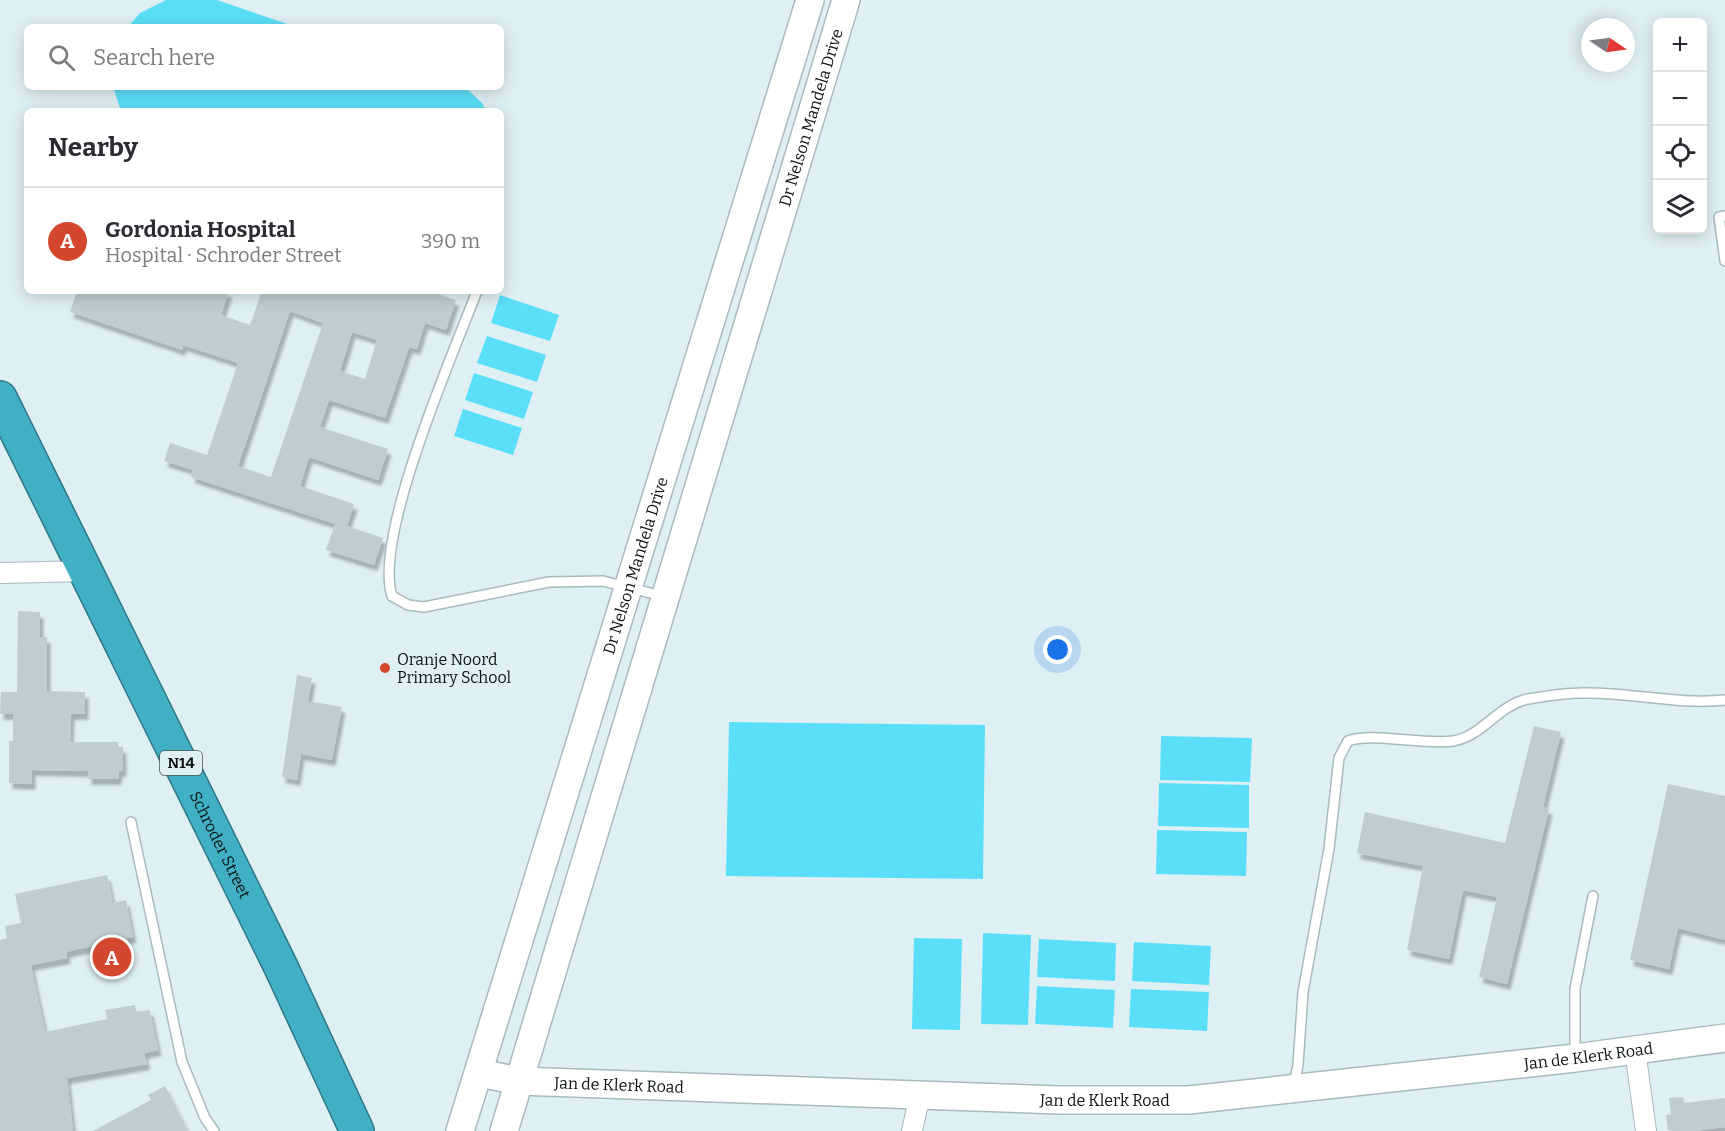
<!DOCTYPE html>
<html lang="en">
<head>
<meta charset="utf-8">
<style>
	:root { --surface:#fff; --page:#f2f2f3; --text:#2b2b33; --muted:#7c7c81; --line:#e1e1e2; --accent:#d3472d }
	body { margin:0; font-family:Bitter,serif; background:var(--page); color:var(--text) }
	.controls { position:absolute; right:18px; top:18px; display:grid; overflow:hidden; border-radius:9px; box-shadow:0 3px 15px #0003 }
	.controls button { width:54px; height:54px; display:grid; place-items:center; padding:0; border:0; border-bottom:2px solid var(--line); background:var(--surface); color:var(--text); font:30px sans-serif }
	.compass { position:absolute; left:1581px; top:18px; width:54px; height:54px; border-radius:50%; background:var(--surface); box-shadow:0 3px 15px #0003; rotate:103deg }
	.you { position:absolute; left:1058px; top:650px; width:21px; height:21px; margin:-15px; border:4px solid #fff; border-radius:50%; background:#1a73e8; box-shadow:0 0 0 9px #1a73e833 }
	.badge { display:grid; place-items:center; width:39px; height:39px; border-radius:50%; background:var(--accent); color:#fff; font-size:20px; font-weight:700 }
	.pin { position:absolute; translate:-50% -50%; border:3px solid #fff; box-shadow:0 2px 6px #0006 }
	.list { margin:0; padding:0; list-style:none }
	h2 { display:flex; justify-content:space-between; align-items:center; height:78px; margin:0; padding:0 24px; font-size:26px }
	h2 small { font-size:20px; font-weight:400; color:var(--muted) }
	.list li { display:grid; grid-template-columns:39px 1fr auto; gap:18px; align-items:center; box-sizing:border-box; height:108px; padding:0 24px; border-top:2px solid var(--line) }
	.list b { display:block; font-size:22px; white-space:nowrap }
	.list p { margin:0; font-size:20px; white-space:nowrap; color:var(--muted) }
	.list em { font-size:20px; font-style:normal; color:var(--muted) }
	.icon { flex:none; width:33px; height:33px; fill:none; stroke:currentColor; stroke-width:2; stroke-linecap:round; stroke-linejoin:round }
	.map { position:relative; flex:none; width:1725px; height:1131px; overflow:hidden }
	.search { position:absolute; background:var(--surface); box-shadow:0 3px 15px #0003; left:24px; top:24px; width:480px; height:66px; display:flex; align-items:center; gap:15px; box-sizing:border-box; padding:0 21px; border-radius:9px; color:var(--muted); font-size:22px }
	.panel { position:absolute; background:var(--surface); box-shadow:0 3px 15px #0003; left:24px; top:108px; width:480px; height:186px; border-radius:9px }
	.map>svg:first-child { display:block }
	.green { fill:#5bdff9 }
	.building { fill:#bdcdd1; fill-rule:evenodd; filter:url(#shadow) }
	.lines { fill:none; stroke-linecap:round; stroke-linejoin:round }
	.lane-casing { stroke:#a9babe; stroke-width:12 }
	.street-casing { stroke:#a9babe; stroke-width:22 }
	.secondary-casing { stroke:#a9babe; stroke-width:30 }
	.highway-casing { stroke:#2f7886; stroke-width:36 }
	.lane { stroke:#fff; stroke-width:9 }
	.street { stroke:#fff; stroke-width:20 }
	.secondary { stroke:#fff; stroke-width:27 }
	.highway { stroke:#41afc4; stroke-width:33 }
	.poi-dot { fill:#d3472d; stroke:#dff0f4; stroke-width:2 }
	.labels { text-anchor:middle; stroke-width:4.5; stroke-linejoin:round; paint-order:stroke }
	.shield { fill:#dff0f4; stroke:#4c5557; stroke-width:1.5 }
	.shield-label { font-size:15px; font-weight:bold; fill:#0d1314 }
	.street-label { font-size:16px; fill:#0d1314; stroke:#dff0f4 }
	.poi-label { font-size:16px; fill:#0d1314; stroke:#dff0f4; text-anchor:start }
</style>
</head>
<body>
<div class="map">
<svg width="1725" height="1131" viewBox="0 0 1725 1131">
	<defs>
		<filter id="shadow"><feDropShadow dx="3.5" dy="6" stdDeviation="1.5" flood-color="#0004"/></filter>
	</defs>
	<rect width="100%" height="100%" fill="#dff0f4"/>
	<path class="green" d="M 166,0 L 217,0 L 296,27 L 128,27 L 140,13 Z
		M 113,87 L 465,87 L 482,103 L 486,111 L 121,111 Z
		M 500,295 L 559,315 L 550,341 L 491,323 Z
		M 487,336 L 546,355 L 537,382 L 477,363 Z
		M 474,373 L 533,392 L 524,419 L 465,400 Z
		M 463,409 L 522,428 L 513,455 L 454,436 Z
		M 729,722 L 985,725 L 983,879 L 726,876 Z
		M 1161,736 L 1252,738 L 1250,782 L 1160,780 Z
		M 1159,783 L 1249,785 L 1249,828 L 1158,826 Z
		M 1157,830 L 1247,832 L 1246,876 L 1156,874 Z
		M 983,933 L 1031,935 L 1028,1025 L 981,1024 Z
		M 914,938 L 962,939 L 960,1030 L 912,1029 Z
		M 1039,939 L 1116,943 L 1115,981 L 1037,977 Z
		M 1134,942 L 1211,946 L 1209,985 L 1132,981 Z
		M 1037,986 L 1115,990 L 1113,1028 L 1035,1024 Z
		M 1131,989 L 1209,992 L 1207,1031 L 1129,1027 Z"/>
	<path class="building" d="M 77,291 L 229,291 L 221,315 L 250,325 L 262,291 L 428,291 L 456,300 L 446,330 L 425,323 L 417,349 L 409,347 L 385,418 L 329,400 L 320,427 L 388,449 L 378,480 L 309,457 L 300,486 L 354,504 L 347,526 L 383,538 L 374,565 L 326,550 L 335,524 L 191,477 L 193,470 L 164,461 L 170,443 L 207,455 L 238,363 L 183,345 L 182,350 L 70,312 ZM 290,311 L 323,323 L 271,477 L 238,466 ZM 352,332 L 377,340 L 365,379 L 340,371 Z
		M 18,611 L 40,612 L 40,637 L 47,637 L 47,691 L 85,692 L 85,714 L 71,714 L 70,742 L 118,742 L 118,747 L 123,747 L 123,771 L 119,771 L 118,779 L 88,779 L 88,771 L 32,770 L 32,784 L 9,783 L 9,741 L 13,741 L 13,714 L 0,714 L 1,692 L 17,692 Z
		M 297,675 L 312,678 L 308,701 L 342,707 L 332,760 L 301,754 L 297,780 L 282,777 Z
		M 1534,726 L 1561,732 L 1543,807 L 1549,809 L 1507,984 L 1479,977 L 1497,897 L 1463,890 L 1449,959 L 1407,950 L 1423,866 L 1357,853 L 1365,812 L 1505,843 Z
		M 1668,784 L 1725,796 L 1725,940 L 1678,928 L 1669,969 L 1630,960 Z
		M 107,875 L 113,903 L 126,900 L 133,937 L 118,940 L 119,947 L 94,952 L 92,946 L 66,952 L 67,958 L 31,965 L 45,1032 L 107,1019 L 105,1010 L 135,1005 L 136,1012 L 150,1010 L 158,1050 L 144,1053 L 147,1064 L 67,1078 L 73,1131 L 0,1131 L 0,940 L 7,938 L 5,926 L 21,923 L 15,894 Z
		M 165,1086 L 188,1131 L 93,1131 L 151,1100 L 148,1095 Z
		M 1683,1097 L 1684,1103 L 1725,1098 L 1725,1127 L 1694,1131 L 1668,1130 L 1666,1115 L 1671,1114 L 1669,1098 Z"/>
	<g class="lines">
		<defs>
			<path id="lane" d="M 1725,216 L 1719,217 L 1725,261
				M 477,291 C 453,354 373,537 392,596 L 408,605 L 424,607 L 549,582 L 603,581 L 662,596
				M 131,822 L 182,1062 L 205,1118 L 214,1131
				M 1575,1056 L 1575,989 L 1593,896
				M 1294,1084 L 1298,1065 L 1303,992 L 1329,849 L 1339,758 L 1348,741 C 1370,732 1423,745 1453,741 C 1483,736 1498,705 1528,699 C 1546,696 1564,693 1583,693 C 1630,692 1677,705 1725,700"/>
			<path id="street" d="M 0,573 L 88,571
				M 1635,1050 L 1646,1131
				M 912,1131 L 920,1094"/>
			<g id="secondary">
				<path id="s1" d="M 480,1073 L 518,1081 L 1059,1100 L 1189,1100 L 1575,1058 L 1725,1038"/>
				<path id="s2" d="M 460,1131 L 810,0"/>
				<path id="s3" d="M 504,1131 L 846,0"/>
			</g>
			<g id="highway">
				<path id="s4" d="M 0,398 L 280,965 L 357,1131"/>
			</g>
		</defs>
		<use href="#lane" class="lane-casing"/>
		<use href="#street" class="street-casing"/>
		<use href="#secondary" class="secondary-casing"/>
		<use href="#highway" class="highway-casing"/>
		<use href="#lane" class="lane"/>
		<use href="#street" class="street"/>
		<use href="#secondary" class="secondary"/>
		<use href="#highway" class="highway"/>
	</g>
	<circle class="poi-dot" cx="385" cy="668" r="6"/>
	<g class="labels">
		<rect class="shield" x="160" y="751" width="42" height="24" rx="4.5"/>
		<g class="shield-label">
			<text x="181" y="768">N14</text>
		</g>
		<g class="street-label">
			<text dy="6" stroke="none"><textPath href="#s3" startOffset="1059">Dr Nelson Mandela Drive</textPath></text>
			<text dy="6" stroke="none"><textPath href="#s2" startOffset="592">Dr Nelson Mandela Drive</textPath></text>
			<text dy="6" stroke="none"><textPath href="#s4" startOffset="498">Schroder Street</textPath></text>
			<text dy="6" stroke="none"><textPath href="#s1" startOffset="1112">Jan de Klerk Road</textPath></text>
			<text dy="6" stroke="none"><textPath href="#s1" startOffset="140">Jan de Klerk Road</textPath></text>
			<text dy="6" stroke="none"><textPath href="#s1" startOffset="626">Jan de Klerk Road</textPath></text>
		</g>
		<g class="poi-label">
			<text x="397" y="665">Oranje Noord<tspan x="397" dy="18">Primary School</tspan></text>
		</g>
	</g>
</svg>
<div class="controls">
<button>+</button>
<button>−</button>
<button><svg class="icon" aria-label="locate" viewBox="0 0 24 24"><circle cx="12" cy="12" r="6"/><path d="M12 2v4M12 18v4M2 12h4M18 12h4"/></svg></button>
<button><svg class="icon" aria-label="layers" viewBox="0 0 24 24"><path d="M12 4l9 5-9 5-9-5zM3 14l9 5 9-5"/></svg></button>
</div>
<svg class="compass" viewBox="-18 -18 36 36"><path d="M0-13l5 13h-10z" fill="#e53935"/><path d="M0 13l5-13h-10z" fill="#7c7c81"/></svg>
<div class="you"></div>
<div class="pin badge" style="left:112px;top:957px">A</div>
<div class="search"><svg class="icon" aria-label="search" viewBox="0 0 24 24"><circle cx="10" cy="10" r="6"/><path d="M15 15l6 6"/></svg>Search here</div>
<section class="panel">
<h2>Nearby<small></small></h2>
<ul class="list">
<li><span class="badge">A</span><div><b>Gordonia Hospital</b><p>Hospital · Schroder Street</p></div><em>390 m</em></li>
</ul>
</section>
</div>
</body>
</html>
